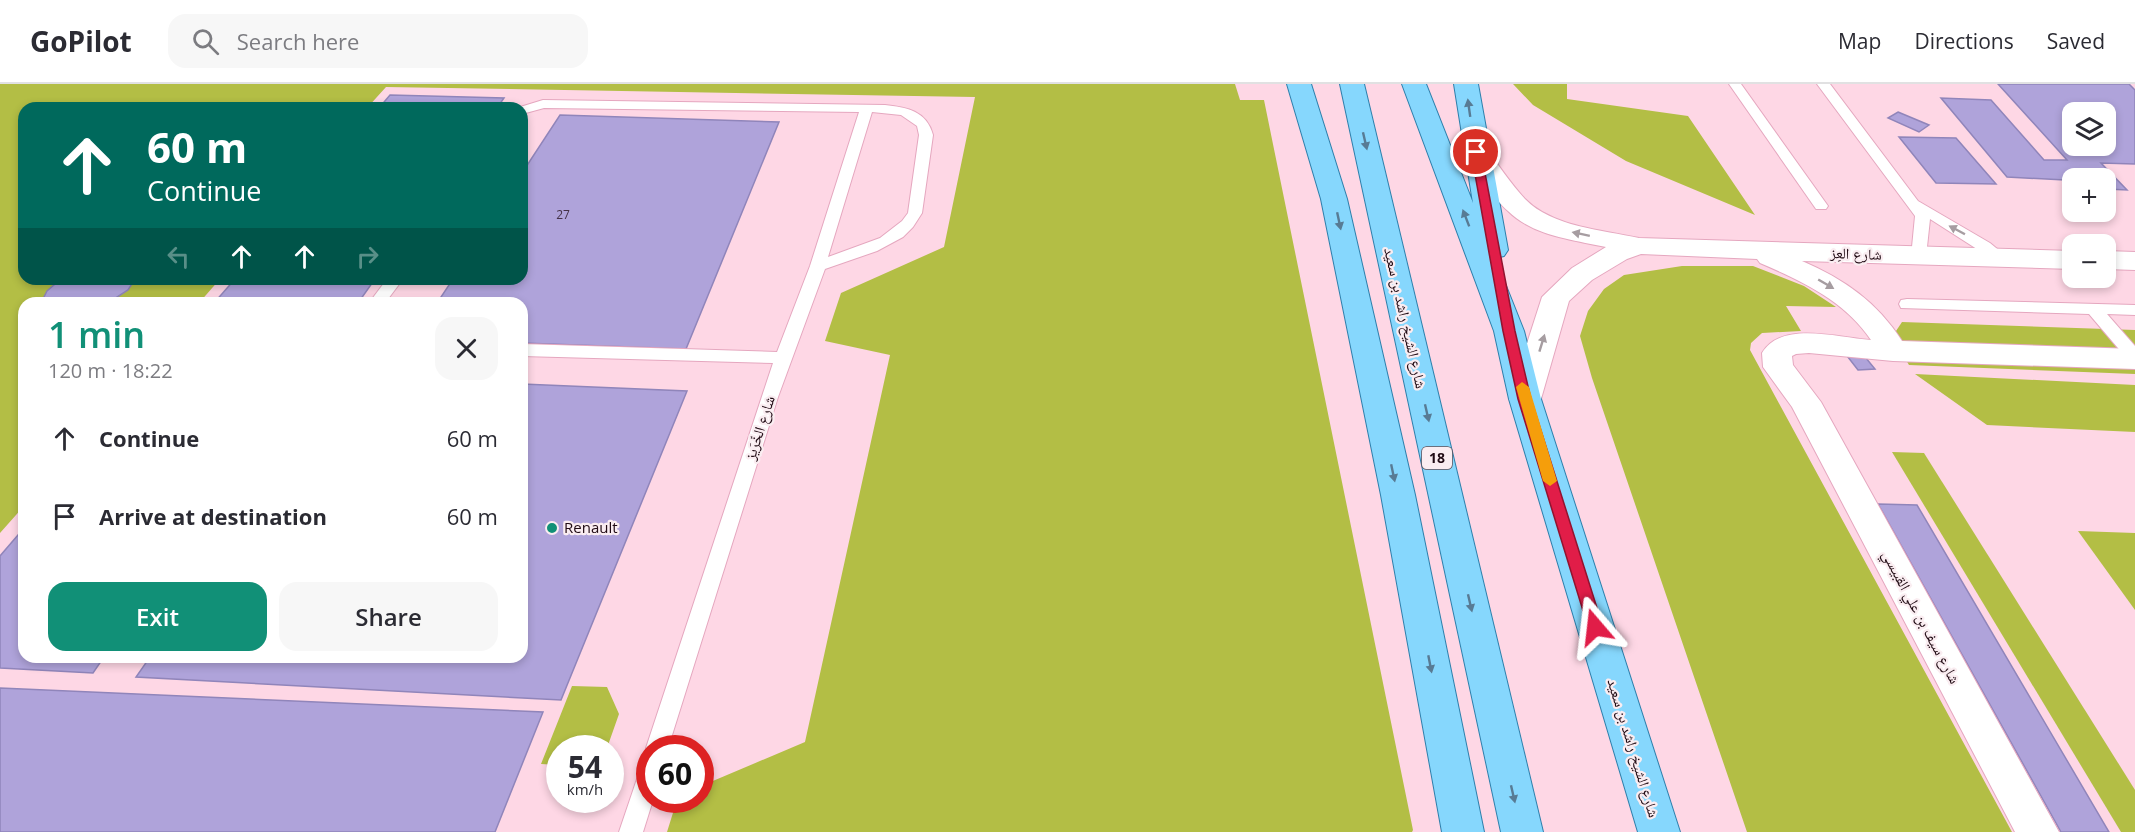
<!DOCTYPE html>
<html lang="en">
<head>
<meta charset="utf-8">
<style>
  :root { --surface:#fff; --page:#f7f7f7; --text:#2b2b33; --muted:#7c7c81; --line:#e1e1e2; --accent:#119077 }
  body { margin:0; font-family:"Open Sans","Noto Naskh Arabic",sans-serif; background:var(--page); color:var(--text); height:100vh; display:flex; flex-direction:column; font-size:22px; white-space:nowrap }
  * { box-sizing:border-box; margin:0 }
  p { font-size:20px; color:var(--muted) }
  .icon { flex:none; width:33px; height:33px; fill:none; stroke:currentColor; stroke-width:2; stroke-linecap:round; stroke-linejoin:round }
  .map { position:relative; flex:1; overflow:hidden }
  .drawer { position:absolute; left:18px; top:213px; width:510px; height:366px; display:flex; flex-direction:column; background:var(--surface); border-radius:18px; box-shadow:0 3px 9px #0003 }
  .drawer>* { flex:none }
  .guide { position:absolute; left:18px; top:18px; width:510px; height:183px; border-radius:18px; box-shadow:0 3px 9px #0003; background:#00695c; color:#fff; overflow:hidden }
  .buttons { position:absolute; left:2062px; top:18px; display:grid; gap:12px }
  .buttons a { display:grid; place-items:center; width:54px; height:54px; border-radius:12px; background:var(--surface); box-shadow:0 3px 9px #0003; font-size:30px }
  .speed { position:absolute; left:546px; top:651px; display:flex; gap:12px; font-size:30px; font-weight:700; text-align:center }
  .speed>* { display:grid; place-content:center; width:78px; height:78px; border-radius:50%; background:var(--surface); box-shadow:0 3px 9px #0003; line-height:1 }
  .speed small { font-size:15px; font-weight:400 }
  .speed .limit { border:9px solid #d22; background:#fff; color:#111 }
  .pin { position:absolute; display:grid; place-items:center; width:51px; height:51px; color:#fff; margin:-26px; border:3px solid #fff; border-radius:50%; box-shadow:0 2px 6px #0007 }
  .me { position:absolute; width:66px; margin:-33px; rotate:343deg; stroke-linejoin:round; filter:drop-shadow(0 0 4px #0008) }
  .turn { display:flex; align-items:center; gap:21px; height:126px; padding:0 30px; font-size:27px }
  .turn .icon { width:78px; height:78px; stroke-width:2.5 }
  .turn b { display:block; font-size:42px; line-height:51px }
  .lanes { display:flex; align-items:center; height:57px; padding:0 30px; background:#0003; justify-content:center; gap:30px; direction:ltr }
  .lanes .off { opacity:.35 }
  .round { display:grid; place-items:center; flex:none; width:63px; height:63px; border-radius:18px; background:var(--page) }
  .head { display:flex; align-items:center; justify-content:space-between; height:102px; padding:0 30px }
  h1 { font-size:36px; font-weight:600; line-height:45px; color:var(--accent) }
  .cta { display:flex; gap:12px; margin-top:auto; padding:12px 30px }
  .cta a { flex:1; height:69px; border-radius:18px; background:var(--accent); color:#fff; font-size:24px; font-weight:600; line-height:69px; text-align:center }
  .cta a+a { background:var(--page); color:var(--text) }
  ul { padding:0; list-style:none }
  li { display:flex; align-items:center; gap:18px; height:78px; padding:0 30px }
  li div { flex:1 }
  li b { display:block; font-size:22px }
  li em { font-style:normal }
  header { display:flex; align-items:center; gap:36px; box-sizing:border-box; height:84px; padding:0 30px; background:var(--surface); border-bottom:2px solid var(--line) }
  header strong { font-size:28px }
  nav { display:flex; gap:33px; margin-inline-start:auto; font-size:21px }
  .search { width:420px; height:54px; background:var(--page); display:flex; align-items:center; gap:15px; box-sizing:border-box; padding:0 21px; border-radius:18px; color:var(--muted); font-size:22px }
  .map>svg:first-child { display:block }
  .green { fill:#b3be45 }
  .building { fill:#afa3da; stroke:#9085ba; stroke-width:1.5; fill-rule:evenodd }
  .lines { fill:none; stroke-linecap:round; stroke-linejoin:round }
  .lane-casing { stroke:#e5a7bf; stroke-width:2 }
  .street-casing { stroke:#e5a7bf; stroke-width:2 }
  .primary-casing { stroke:#2e7fab; stroke-width:2 }
  .lane { fill:#fff; fill-rule:evenodd }
  .street { fill:#fff; fill-rule:evenodd }
  .primary { fill:#86d7fd; fill-rule:evenodd }
  .oneway { fill:#587b94 }
  .oneway2 { fill:#a69da1 }
  .route { fill:#e11d48; stroke:#92132f; stroke-width:1.5 }
  .slow { fill:#f59e0b }
  .poi-dot { fill:#119077; stroke:#faedf1; stroke-width:2 }
  .labels { text-anchor:middle; stroke-width:4.5; stroke-linejoin:round; paint-order:stroke }
  .number-label { font-size:12px; fill:#443146 }
  .shield { fill:#faedf1; stroke:#614f56; stroke-width:1.5 }
  .shield-label { font-size:14px; font-weight:bold; fill:#200b14 }
  .street-label { font-size:15px; fill:#200b14; stroke:#faedf1 }
  .poi-label { font-size:15px; fill:#200b14; stroke:#faedf1; text-anchor:start }
</style>
</head>
<body>
<header>
<strong>GoPilot</strong>
<div class="search"><svg class="icon" aria-label="search" viewBox="0 0 24 24"><circle cx="10" cy="10" r="6"/><path d="M15 15l6 6"/></svg>Search here</div>
<nav><a>Map</a><a>Directions</a><a>Saved</a></nav>
</header>
<div class="map">
<svg width="2135" height="748" viewBox="0 0 2135 748">
  <rect width="100%" height="100%" fill="#fed7e5"/>
  <g class="green">
    <path d="M0,0H1235L1240,16H1264L1413,746L1412,748H667L677,716H700L701,702L805,658L890,271L825,257L841,209L944,163L975,13L386,3L367,24H24V195H220L199,219H24V422L0,449Z"/>
    <path d="M1513,0H1567V15L1688,32L1755,131L1626,77L1533,21Z"/>
    <path d="M1682,182H1753L1804,202L1836,223L1786,222L1801,247L1762,249L1751,259L1750,266L2012,748H1747L1592,294L1580,252L1588,227L1604,205L1624,191Z"/>
    <path d="M1902,238L2135,246V290L1909,281L1892,253Z"/>
    <path d="M1915,290L2135,301V348L1987,341Z"/>
    <path d="M1892,368L1924,369L2135,706V748H2121Z"/>
    <path d="M2078,447L2135,449V526Z"/>
    <path d="M572,602L607,603L619,630L607,664H560L559,681L541,680Z"/>
  </g>
  <g class="building">
    <path d="M1998,0H2129L2135,6V80L2101,79L2127,106L2106,105V94H2073V104L2065,96L2007,93L1941,14L1991,16L2044,76H2067ZM2073,28H2106V62H2073Z"/>
    <path d="M390,11L504,14L497,24H379Z"/>
    <path d="M1898,28L1929,41L1919,48L1888,34Z"/>
    <path d="M560,31L779,38L686,265L522,259V219H437L453,195H522V89Z"/>
    <path d="M1899,53L1956,54L1996,100L1936,99Z"/>
    <path d="M61,195H135L128,206L108,219H43V215L47,207Z"/>
    <path d="M235,195H375L358,219H214Z"/>
    <path d="M1844,268H1861L1875,285L1858,286Z"/>
    <path d="M522,300L687,307L561,616L136,593L150,573H522Z"/>
    <path d="M1878,420L1917,421L2109,748H2061Z"/>
    <path d="M24,444V573H104L93,589L0,584V472Z"/>
    <path d="M0,604L543,628L495,748H0Z"/>
  </g>
  <g class="lines">
    <g class="lane-casing">
      <g id="lane">
        <path d="M1729,0H1741L1828,122L1826,125H1816Z"/>
        <path d="M1817,0H1830L1918,117L1990,159L2007,173L2004,176H1994L1930,135L1927,163L1933,173L1930,176H1920L1912,163L1915,132Z"/>
        <path d="M543,16L885,21C906,23 927,27 933,51L922,129L913,143L903,153L877,167L825,185L778,313L668,664H650V671L646,664L773,279L522,272V260L777,268L810,182L859,28L544,24L522,30V24H517ZM872,28L901,31L917,42L919,51L908,129L902,137L880,154L828,173Z"/>
        <path d="M387,195H403L385,219H369Z"/>
        <path d="M1907,215L2135,221V231L2107,230L2135,262V279L2129,277L2089,230L1901,224L1899,220L1901,216Z"/>
        <path d="M650,679V716H653L643,748H619L639,689L642,682Z"/>
      </g>
    </g>
    <g class="street-casing">
      <g id="street">
        <path d="M1476,61L1485,63C1498,80 1510,99 1525,115C1552,143 1603,146 1639,154L2073,167V185L1802,177C1844,195 1877,218 1902,257L2135,265V285L1893,277L1809,269L1796,270L1792,272L1793,281L1821,318L2059,748H2015L1792,323L1763,283L1762,269C1782,236 1838,254 1871,256C1845,217 1802,197 1760,179L1757,175L1641,170L1627,175L1592,196L1569,217L1541,315L1536,323L1525,326L1514,323L1509,315L1542,213L1572,184L1606,163C1573,156 1533,152 1508,127C1493,114 1475,85 1464,68L1467,63Z"/>
        <path d="M2106,167L2135,168V186L2106,185Z"/>
      </g>
    </g>
    <g class="primary-casing">
      <g id="primary">
        <path d="M1287,0H1311L1347,115L1415,411L1484,748H1442L1381,411L1321,115Z"/>
        <path d="M1340,0H1364L1543,748H1501Z"/>
        <path d="M1402,0H1426L1473,119L1454,0H1478L1508,166L1504,172L1495,174L1524,247L1541,315L1680,748H1638L1509,315L1494,247Z"/>
      </g>
    </g>
    <use href="#lane" class="lane"/>
    <use href="#street" class="street"/>
    <use href="#primary" class="primary"/>
  </g>
  <defs><path id="oneway-solid" d="M-6-.8H1V-3.2L6.5 0L1 3.2V.8H-6Z" transform="scale(1.5)"/></defs>
  <g class="oneway">
    <use href="#oneway-solid" transform="translate(1469 24) rotate(-98)"/>
    <use href="#oneway-solid" transform="translate(1365 57) rotate(77)"/>
    <use href="#oneway-solid" transform="translate(1466 134) rotate(-111)"/>
    <use href="#oneway-solid" transform="translate(1339 137) rotate(78)"/>
    <use href="#oneway-solid" transform="translate(1427 329) rotate(77)"/>
    <use href="#oneway-solid" transform="translate(1393 389) rotate(78)"/>
    <use href="#oneway-solid" transform="translate(1470 519) rotate(77)"/>
    <use href="#oneway-solid" transform="translate(1430 580) rotate(79)"/>
    <use href="#oneway-solid" transform="translate(1513 710) rotate(77)"/>
  </g>
  <g class="oneway2">
    <use href="#oneway-solid" transform="translate(1957 146) rotate(-152)"/>
    <use href="#oneway-solid" transform="translate(1581 150) rotate(-168)"/>
    <use href="#oneway-solid" transform="translate(1826 200) rotate(30)"/>
    <use href="#oneway-solid" transform="translate(1542 259) rotate(-73)"/>
  </g>
  <path class="route" d="M1476,65L1481,68L1515,247L1531,315L1603,543L1601,547L1595,549L1590,547L1588,543L1518,315L1503,247L1471,68Z"/>
  <path class="slow" d="M1522,298L1529,303L1557,397L1550,402L1543,397L1516,303Z"/>
  <circle class="poi-dot" cx="552" cy="444" r="6"/>
  <g class="labels">
    <g class="number-label">
      <text x="563" y="135">27</text>
    </g>
    <rect class="shield" x="1422" y="363" width="30" height="22" rx="4.5"/>
    <g class="shield-label">
      <text x="1437" y="379">18</text>
    </g>
    <g class="street-label">
      <text transform="translate(1856 170) rotate(2)" y="5">شارع العِز</text>
      <text transform="translate(1405 234) rotate(77)" y="5">شارع الشيخ راشد بن سعيد</text>
      <text transform="translate(760 344) rotate(-72)" y="5">شارع الخّرَيز</text>
      <text transform="translate(1921 533) rotate(62)" y="5">شارع سيف بن علي القبيسي</text>
      <text transform="translate(1633 664) rotate(73)" y="5">شارع الشيخ راشد بن سعيد</text>
    </g>
    <g class="poi-label">
      <text x="564" y="449">Renault</text>
    </g>
  </g>
</svg>
<div class="buttons">
<a><svg class="icon" aria-label="layers" viewBox="0 0 24 24"><path d="M12 4l9 5-9 5-9-5zM3 14l9 5 9-5"/></svg></a>
<a>+</a>
<a>−</a>
</div>
<div class="speed"><div>54<small>km/h</small></div><div class="limit">60</div></div>
<div class="pin" style="left:1476px;top:68px;background:#d93025"><svg class="icon" aria-label="arrive" viewBox="0 0 24 24"><path d="M6 21V4h12l-3 4 3 4H6"/></svg></div>
<svg class="me" style="left:1595px;top:543px" viewBox="-20 -20 40 40"><path d="M0-17L14 15 0 8-14 15z" fill="#e11d48" stroke="#fff" stroke-width="4"/></svg>
<div class="guide">
<div class="turn"><svg class="icon" aria-label="ahead" viewBox="0 0 24 24"><path d="M12 20V5M6 11l6-6 6 6"/></svg><div><b>60 m</b>Continue</div></div>
<div class="lanes"><svg class="icon off" aria-label="left" viewBox="0 0 24 24"><path d="M17 20v-9H6M10 6l-5 5 5 5"/></svg><svg class="icon" aria-label="ahead" viewBox="0 0 24 24"><path d="M12 20V5M6 11l6-6 6 6"/></svg><svg class="icon" aria-label="ahead" viewBox="0 0 24 24"><path d="M12 20V5M6 11l6-6 6 6"/></svg><svg class="icon off" aria-label="right" viewBox="0 0 24 24"><path d="M7 20v-9h11M14 6l5 5-5 5"/></svg></div>
</div>
<section class="drawer">
<div class="head"><div><h1>1 min</h1><p>120 m · 18:22</p></div><a class="round"><svg class="icon" aria-label="close" viewBox="0 0 24 24"><path d="M6 6l12 12M18 6L6 18"/></svg></a></div>
<ul>
<li><svg class="icon" aria-label="ahead" viewBox="0 0 24 24"><path d="M12 20V5M6 11l6-6 6 6"/></svg><div><b>Continue</b></div><em>60 m</em></li>
<li><svg class="icon" aria-label="arrive" viewBox="0 0 24 24"><path d="M6 21V4h12l-3 4 3 4H6"/></svg><div><b>Arrive at destination</b></div><em>60 m</em></li>
</ul>
<div class="cta"><a>Exit</a><a>Share</a></div>
</section>
</div>
</body>
</html>
